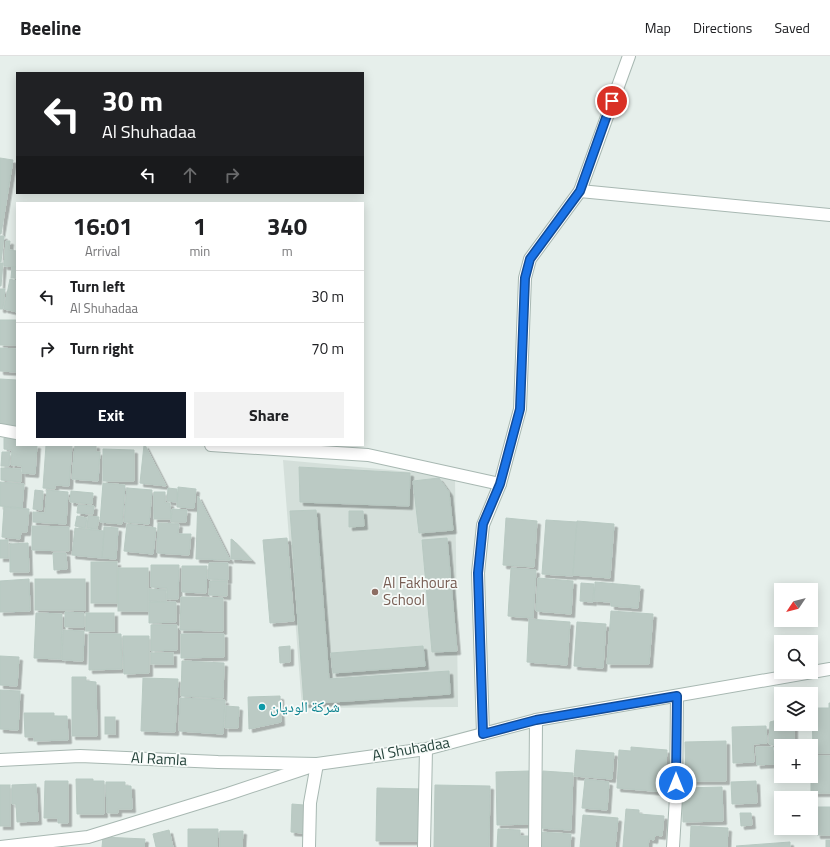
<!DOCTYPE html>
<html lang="en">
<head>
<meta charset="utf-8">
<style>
  :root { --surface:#fff; --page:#f2f2f2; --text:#202124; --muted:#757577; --line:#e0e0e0; --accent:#111827 }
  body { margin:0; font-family:"Titillium Web","Noto Naskh Arabic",sans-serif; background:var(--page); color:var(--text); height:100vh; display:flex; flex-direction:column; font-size:15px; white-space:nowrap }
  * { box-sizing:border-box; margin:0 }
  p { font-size:13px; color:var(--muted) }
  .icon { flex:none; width:22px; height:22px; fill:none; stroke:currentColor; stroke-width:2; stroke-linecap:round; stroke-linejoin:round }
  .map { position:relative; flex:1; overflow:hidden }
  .sheet { position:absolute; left:16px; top:146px; width:348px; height:244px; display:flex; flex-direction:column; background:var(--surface); border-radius:0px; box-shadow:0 2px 10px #0003 }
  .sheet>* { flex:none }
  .guide { position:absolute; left:16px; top:16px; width:348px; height:122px; border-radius:0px; box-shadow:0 2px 10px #0003; background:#202124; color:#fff; overflow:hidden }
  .needle { width:26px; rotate:235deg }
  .tools { position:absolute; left:774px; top:527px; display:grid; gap:8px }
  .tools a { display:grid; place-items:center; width:44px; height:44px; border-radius:0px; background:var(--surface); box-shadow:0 2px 10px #0003; font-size:20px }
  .pin { position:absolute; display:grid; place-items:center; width:34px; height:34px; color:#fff; margin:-17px; border:2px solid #fff; border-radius:50%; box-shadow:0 1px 4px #0007 }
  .me { position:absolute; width:44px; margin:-22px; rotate:0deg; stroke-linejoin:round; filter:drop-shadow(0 0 3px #0008) }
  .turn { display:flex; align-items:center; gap:14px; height:84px; padding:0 20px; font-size:18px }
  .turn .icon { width:52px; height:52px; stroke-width:2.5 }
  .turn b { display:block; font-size:28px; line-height:34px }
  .lanes { display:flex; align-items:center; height:38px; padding:0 20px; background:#0003; justify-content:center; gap:20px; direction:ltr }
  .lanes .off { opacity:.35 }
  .eta { display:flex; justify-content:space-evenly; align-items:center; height:68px; text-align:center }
  .eta b { font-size:24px; font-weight:700; line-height:28px }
  .cta { display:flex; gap:8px; margin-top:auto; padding:8px 20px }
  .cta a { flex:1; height:46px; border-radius:0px; background:var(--accent); color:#fff; font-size:16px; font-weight:700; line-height:46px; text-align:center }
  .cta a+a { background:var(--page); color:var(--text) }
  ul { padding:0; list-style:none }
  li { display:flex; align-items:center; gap:12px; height:52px; padding:0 20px; border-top:1px solid var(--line) }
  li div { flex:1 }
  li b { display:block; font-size:15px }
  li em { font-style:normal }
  header { display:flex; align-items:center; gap:24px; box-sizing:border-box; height:56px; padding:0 20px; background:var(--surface); border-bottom:1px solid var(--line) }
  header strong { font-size:19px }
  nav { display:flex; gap:22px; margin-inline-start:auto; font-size:14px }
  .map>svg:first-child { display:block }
  .built { fill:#d4dfda }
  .building { fill:#bbcac4; stroke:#b8c9c2; filter:url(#shadow) }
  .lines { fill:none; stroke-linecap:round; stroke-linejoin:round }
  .street-casing { stroke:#a8b8b2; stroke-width:14 }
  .street { stroke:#fff; stroke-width:12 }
  .route-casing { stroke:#114b97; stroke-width:10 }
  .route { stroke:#1a73e8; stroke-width:7 }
  .education-dot { fill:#8d6e63; stroke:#f7fbf9; stroke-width:1.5 }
  .culture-dot { fill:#0f9aa8; stroke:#f7fbf9; stroke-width:1.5 }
  .labels { text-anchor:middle; stroke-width:3.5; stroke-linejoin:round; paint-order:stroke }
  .education-label { font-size:15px; fill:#785e54; stroke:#f7fbf9; text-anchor:start }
  .culture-label { font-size:15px; fill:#0d838f; stroke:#f7fbf9; text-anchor:start }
  .street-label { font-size:15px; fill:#24423a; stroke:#f7fbf9 }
</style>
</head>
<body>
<header>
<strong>Beeline</strong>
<nav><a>Map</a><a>Directions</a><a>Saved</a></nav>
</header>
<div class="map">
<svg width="830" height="791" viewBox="0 0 830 791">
  <defs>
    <filter id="shadow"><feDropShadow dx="3.5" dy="3.5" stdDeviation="0" flood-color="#0004"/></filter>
  </defs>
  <rect width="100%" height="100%" fill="#e6efeb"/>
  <path class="built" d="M283,404L455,420L458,651L302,652Z"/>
  <g class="building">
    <path d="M0,102L13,104L1,178H0Z"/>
    <path d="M0,180H4L1,206H0Z"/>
    <path d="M6,185H10L9,194L17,195V211L4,210Z"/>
    <path d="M0,207H3L1,230H0Z"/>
    <path d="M12,211H17V222H11Z"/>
    <path d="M10,223L17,225V256L4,253Z"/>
    <path d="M0,233H5L3,253H0Z"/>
    <rect x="0" y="264" width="17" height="25"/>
    <path d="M0,292L17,293V316L0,315Z"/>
    <path d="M0,323L17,324V371L0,369Z"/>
    <path d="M4,382L17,383V389H37L35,418L22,417V410L11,409L12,394L4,393Z"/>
    <path d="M46,389H72L69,430L55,429V433L43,432Z"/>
    <path d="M75,389H96V396H100L98,425L72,423Z"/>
    <path d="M144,389H145L166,430L140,427Z"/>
    <path d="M103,393L134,394V425H103Z"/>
    <path d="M2,396H10L9,410H1Z"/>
    <path d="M299,411L410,417L409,450L300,446Z"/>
    <path d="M1,412L21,413V426L1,424Z"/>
    <path d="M439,422L449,436L453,474L419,477L413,425Z"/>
    <path d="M0,426L24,428L22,452L0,450Z"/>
    <path d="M103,427L125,429L122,468L100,466Z"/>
    <path d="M178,431L196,433L194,452L177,451Z"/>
    <path d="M127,432L152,434L149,468L124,466Z"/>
    <path d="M168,432L177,433V446L167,445Z"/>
    <path d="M35,434L43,435L42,454L33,453Z"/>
    <path d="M47,434L68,436L66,468L33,466V456L45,457Z"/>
    <path d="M71,435L93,437L92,448L70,446Z"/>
    <path d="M154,436H165V447H170L171,463H154Z"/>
    <path d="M198,440L230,504L196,503Z"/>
    <path d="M78,449L94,450L93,458L77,457Z"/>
    <path d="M4,451L29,453L27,476H21L20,483L2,481Z"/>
    <path d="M172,453L187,454L186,466H171Z"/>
    <path d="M316,454L329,623L449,615L450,638L304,648L290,455Z"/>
    <path d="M349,455H363L364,470L349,471Z"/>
    <path d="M77,460L87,462L85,472L75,470Z"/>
    <path d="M88,460L99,461L97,473L87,472Z"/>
    <path d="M506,462L537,465L534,511L503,509Z"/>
    <path d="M546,464L577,466L573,520L542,518Z"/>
    <path d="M577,465L614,468L610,522L573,519Z"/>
    <path d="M158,467L179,468L178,478H191L189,499L157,497Z"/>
    <path d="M127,468L156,472L153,498L124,495Z"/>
    <path d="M32,470L69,471V495L32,494Z"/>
    <path d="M104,471L118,472L116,503L102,502Z"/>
    <path d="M75,472L104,475L102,502L72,499Z"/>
    <path d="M287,482L294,565L270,567L263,484Z"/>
    <path d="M447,482L457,595L432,596L422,484Z"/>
    <path d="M231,483L233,484L252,504L231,503Z"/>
    <rect x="0" y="484" width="8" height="18"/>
    <path d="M28,487L29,516H10V488Z"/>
    <path d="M53,497H66L67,513L54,514Z"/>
    <rect x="91" y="506" width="26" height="41"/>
    <path d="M209,507H228V524L208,523Z"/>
    <path d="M151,509H179L178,543H167V532L151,531Z"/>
    <path d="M182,510H207L206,537L182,536Z"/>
    <rect x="118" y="512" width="30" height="43"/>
    <path d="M511,512L536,514L533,562L508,560Z"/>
    <path d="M538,522L573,525L571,558L536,555Z"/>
    <path d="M29,523L30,555L0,556V525Z"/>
    <rect x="35" y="523" width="50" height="31"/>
    <path d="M210,525H227V540L209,539Z"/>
    <path d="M595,526L640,530L638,552L611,550V546L594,545Z"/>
    <path d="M581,527L594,528L593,546L580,545Z"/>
    <path d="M149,533L166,534V546L149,545Z"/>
    <path d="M181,541L223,542V575L180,574Z"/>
    <path d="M149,546H176V566L149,567Z"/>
    <path d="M611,555L653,558L649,608H607Z"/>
    <path d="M65,556L84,557V571H65Z"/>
    <path d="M36,557L62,558L61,603L34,602Z"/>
    <rect x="86" y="557" width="28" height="18"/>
    <path d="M529,563L570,566L567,609L527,606Z"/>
    <path d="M577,566L606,568L603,612L574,610Z"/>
    <path d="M151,569H177V594L151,595Z"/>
    <path d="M63,574L84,575L83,605L62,604Z"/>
    <path d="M89,578H121L122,613L89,614Z"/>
    <path d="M181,578H224V601L181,602Z"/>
    <path d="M123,580H149V617L124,618Z"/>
    <path d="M290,590V606L280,607L279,591Z"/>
    <path d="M423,590L425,610L333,617L331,597Z"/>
    <rect x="151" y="597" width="22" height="11"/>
    <path d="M0,600L19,601L17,630L0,629Z"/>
    <path d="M182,605L224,607L223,642L181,640Z"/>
    <path d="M72,621H86V625L96,626L97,680H72Z"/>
    <path d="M143,622L178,623L175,676L141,675Z"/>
    <path d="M0,634L20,635L18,674L0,673Z"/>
    <path d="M280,640L281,666L249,673L248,641Z"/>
    <path d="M180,642L225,644L223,678L179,675Z"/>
    <path d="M829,647H830V697H813L812,652H829Z"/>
    <path d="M226,650L239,651L238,672H225Z"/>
    <path d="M24,657H54V660H67L68,684L34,685V681H25Z"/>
    <rect x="105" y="661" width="10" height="17"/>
    <path d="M781,663V668H794V690H781V699H775V689L769,688L770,666Z"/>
    <path d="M766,670L767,687L753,688L754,706L733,707L732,671Z"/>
    <path d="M726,685V725H686L685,686Z"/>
    <path d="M631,691L667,694L664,736L617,732L619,694L631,695Z"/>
    <path d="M756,691H773L774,708L757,709Z"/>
    <path d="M576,694L614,697L612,723L574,720Z"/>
    <rect x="811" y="700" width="19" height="37"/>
    <path d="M529,715L531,768L497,769L496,716Z"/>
    <path d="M543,715L573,717L571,774L540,772Z"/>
    <path d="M76,723H93V725H104V758H77Z"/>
    <path d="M585,723L609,726L607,754L582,752Z"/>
    <path d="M45,725H68V767H58V762H44Z"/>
    <path d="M756,725L757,747L732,748L731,726Z"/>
    <path d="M106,726H125V730H131L132,753H118V757H107Z"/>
    <path d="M36,728L38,765L17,766L16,748H12V729Z"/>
    <rect x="0" y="729" width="10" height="41"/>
    <path d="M435,729L490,730L489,791H434Z"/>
    <path d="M722,731L723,765L683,766L682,732Z"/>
    <path d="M377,732L423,733L422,785H376Z"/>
    <path d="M292,748L304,749L303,777L291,776Z"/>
    <path d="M816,751H830V779H817Z"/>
    <path d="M626,753L639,754V758L664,760L662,780L655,779L654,784L649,783L648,791H623Z"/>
    <path d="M740,757H751L752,769L741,770Z"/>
    <path d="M583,759L618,762L615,791H580Z"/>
    <path d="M691,770L728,772L727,791H690Z"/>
    <path d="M188,773H218L217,791H188Z"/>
    <path d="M498,773L520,774V780H530V791H497Z"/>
    <path d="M169,774L173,791H156L153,778Z"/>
    <path d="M220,775H243L242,791H220Z"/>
    <path d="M539,776L571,778L570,791H538Z"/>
    <path d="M103,781L145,783L144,791H102Z"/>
    <rect x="826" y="784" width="4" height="7"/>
    <path d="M790,786V791H737L736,790Z"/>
  </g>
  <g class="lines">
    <g class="street-casing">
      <g id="street">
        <path d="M580,135L830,159"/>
        <path d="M0,374L17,377"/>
        <path d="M211,389L368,399L500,428"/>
        <path d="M483,678L478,517L483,469L500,428L520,353L525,222L530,203L580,135L629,0"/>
        <path d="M0,704L80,700L218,706L317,708L426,693L536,664L830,613"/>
        <path d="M0,791L88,781L228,738L309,711"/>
        <path d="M309,791L310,747L317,708"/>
        <path d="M424,791L426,693"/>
        <path d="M535,791L536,664"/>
        <path d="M673,791L676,741L677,640"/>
      </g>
    </g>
    <use href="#street" class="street"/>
  </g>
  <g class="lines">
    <g class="route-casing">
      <path id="route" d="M612,45L580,135L530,203L525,222L520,353L500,428L483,468L478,517L483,678L536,664L677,640L676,727"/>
    </g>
    <use href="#route" class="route"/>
  </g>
  <circle class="education-dot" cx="375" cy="536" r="4"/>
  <circle class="culture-dot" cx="262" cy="651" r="4"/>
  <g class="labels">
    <g class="education-label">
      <text x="383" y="532">Al Fakhoura<tspan x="383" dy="17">School</tspan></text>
    </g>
    <g class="culture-label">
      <text x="270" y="656">شركة الوديان</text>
    </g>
    <g class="street-label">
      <text transform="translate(411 693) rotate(-10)" y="5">Al Shuhadaa</text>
      <text transform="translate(159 703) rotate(3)" y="5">Al Ramla</text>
    </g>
  </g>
</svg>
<div class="tools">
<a><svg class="needle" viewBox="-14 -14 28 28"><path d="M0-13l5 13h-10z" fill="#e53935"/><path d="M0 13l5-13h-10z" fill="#757577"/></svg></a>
<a><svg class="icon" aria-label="search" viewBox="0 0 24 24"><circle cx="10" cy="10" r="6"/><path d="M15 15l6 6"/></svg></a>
<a><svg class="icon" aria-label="layers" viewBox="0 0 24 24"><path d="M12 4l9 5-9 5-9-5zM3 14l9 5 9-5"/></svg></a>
<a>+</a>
<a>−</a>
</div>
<div class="pin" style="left:612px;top:45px;background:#d93025"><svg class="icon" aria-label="arrive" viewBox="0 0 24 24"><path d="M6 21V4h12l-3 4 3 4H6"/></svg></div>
<svg class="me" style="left:676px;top:727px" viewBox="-20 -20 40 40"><circle r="17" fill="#1a73e8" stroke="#fff" stroke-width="3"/><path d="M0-11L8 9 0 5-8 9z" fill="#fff"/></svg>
<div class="guide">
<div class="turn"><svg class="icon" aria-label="left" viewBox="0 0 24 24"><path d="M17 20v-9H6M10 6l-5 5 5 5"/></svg><div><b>30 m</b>Al Shuhadaa</div></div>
<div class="lanes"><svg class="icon" aria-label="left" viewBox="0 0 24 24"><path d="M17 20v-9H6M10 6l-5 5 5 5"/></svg><svg class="icon off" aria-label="ahead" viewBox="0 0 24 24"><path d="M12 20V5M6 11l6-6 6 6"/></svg><svg class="icon off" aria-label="right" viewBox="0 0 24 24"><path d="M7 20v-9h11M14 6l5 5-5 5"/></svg></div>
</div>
<section class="sheet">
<div class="eta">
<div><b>16:01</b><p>Arrival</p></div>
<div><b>1</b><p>min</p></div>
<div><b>340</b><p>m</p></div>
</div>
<ul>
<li><svg class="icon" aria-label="left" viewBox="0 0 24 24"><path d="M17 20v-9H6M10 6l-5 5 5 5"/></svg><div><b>Turn left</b><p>Al Shuhadaa</p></div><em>30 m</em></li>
<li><svg class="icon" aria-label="right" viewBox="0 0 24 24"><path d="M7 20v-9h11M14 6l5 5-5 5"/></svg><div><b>Turn right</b></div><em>70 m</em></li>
</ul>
<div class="cta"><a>Exit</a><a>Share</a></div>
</section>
</div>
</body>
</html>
